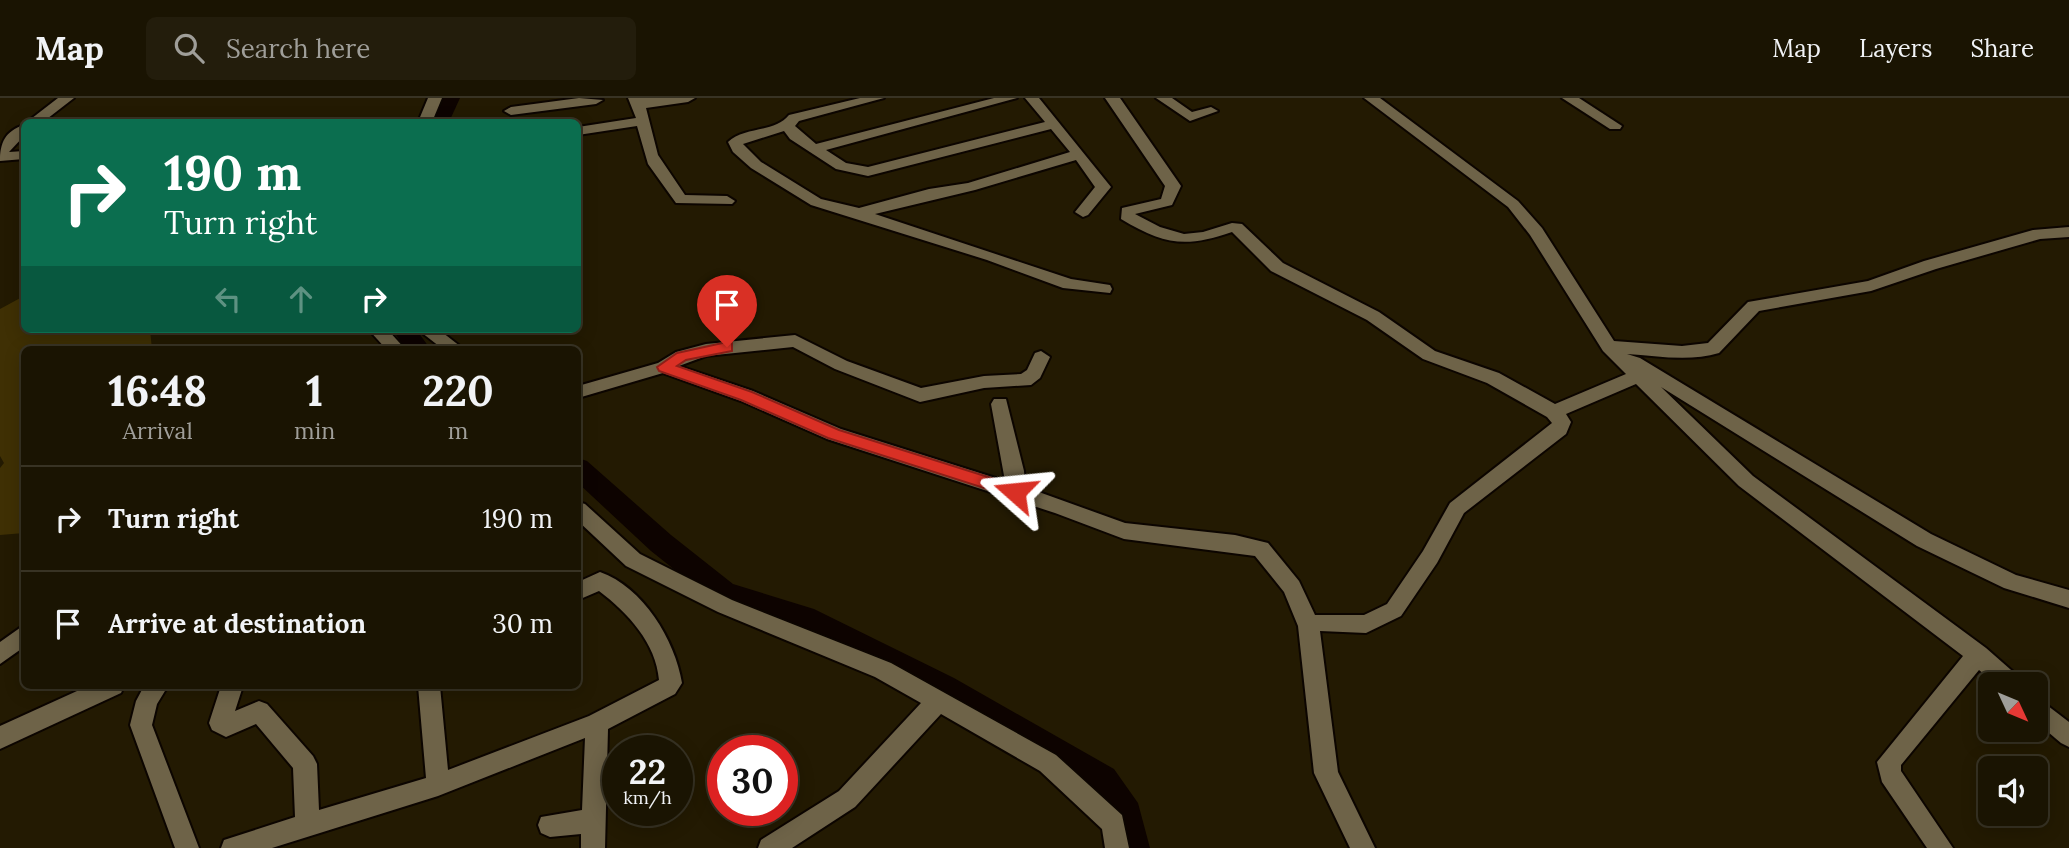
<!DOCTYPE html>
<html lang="en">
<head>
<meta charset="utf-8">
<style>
  :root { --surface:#1a1402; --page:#231d0c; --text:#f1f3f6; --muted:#9f9e99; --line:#383324 }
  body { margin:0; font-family:Lora,serif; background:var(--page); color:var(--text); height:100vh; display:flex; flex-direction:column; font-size:26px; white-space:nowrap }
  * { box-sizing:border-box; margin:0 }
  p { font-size:23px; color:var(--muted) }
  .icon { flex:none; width:38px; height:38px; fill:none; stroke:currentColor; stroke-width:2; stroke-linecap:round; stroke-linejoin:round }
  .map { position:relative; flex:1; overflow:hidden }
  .details { position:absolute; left:21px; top:248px; width:560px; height:343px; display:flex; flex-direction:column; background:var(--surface); border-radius:10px; box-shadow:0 4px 18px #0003,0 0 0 2px var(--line) }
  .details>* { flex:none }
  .guide { position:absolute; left:21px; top:21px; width:560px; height:214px; border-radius:10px; box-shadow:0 4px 18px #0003,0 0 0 2px var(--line); background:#0b6e4f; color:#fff; overflow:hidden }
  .needle { width:46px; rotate:134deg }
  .buttons { position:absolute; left:1978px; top:574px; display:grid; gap:14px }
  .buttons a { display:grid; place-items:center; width:70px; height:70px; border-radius:10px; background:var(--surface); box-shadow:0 4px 18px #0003,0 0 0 2px var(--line); font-size:35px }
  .speed { position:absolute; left:602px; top:637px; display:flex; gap:14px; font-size:35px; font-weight:700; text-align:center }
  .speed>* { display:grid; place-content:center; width:91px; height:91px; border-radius:50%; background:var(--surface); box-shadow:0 4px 18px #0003,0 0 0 2px var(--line); line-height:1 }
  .speed small { font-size:18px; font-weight:400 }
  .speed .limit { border:10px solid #d22; background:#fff; color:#111 }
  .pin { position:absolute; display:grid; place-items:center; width:60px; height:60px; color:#fff; margin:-72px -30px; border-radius:50% 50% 50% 0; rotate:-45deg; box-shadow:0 0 7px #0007 }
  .pin .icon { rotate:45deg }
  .me { position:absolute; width:77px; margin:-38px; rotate:288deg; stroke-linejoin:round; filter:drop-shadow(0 0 5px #0008) }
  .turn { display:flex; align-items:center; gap:24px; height:147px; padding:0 28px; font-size:32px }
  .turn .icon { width:91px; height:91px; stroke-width:2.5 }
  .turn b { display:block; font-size:49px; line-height:60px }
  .lanes { display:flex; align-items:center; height:66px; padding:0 28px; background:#0003; justify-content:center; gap:35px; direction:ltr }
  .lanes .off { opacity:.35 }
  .eta { display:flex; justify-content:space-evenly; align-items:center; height:119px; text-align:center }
  .eta b { font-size:42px; font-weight:700; line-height:49px }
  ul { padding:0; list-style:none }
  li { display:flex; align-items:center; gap:21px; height:105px; padding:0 28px; border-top:2px solid var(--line) }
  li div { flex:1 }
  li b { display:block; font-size:26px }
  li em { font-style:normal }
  header { display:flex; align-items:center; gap:42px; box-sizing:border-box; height:98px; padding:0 35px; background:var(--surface); border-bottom:2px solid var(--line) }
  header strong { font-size:33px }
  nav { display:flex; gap:38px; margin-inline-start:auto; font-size:24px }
  .search { width:490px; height:63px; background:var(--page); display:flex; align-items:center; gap:18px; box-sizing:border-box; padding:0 24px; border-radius:10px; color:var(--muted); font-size:26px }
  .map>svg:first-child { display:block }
  .green { fill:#3f3004 }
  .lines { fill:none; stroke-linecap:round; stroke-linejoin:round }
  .river { fill:#0d0300; fill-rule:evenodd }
  .minor-casing { stroke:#0c0500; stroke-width:4 }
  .minor { fill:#6e6348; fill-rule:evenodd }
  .route { fill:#d93025; stroke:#8d1f18; stroke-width:2 }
</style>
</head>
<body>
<header>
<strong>Map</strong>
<div class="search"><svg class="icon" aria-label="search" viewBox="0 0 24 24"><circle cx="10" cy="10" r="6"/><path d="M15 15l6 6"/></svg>Search here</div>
<nav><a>Map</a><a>Layers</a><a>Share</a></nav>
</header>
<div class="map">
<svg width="2069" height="750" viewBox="0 0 2069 750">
  <rect width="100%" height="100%" fill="#231a02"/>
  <path class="green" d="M24,198V231H150L152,252H24V435L0,437V370L4,365L0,358V211Z"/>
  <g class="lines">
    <g class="river">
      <path d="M440,0H460L449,24H431Z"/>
      <path d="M392,231H416L431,252H406Z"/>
      <path d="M578,360L587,363L671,437L733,486L814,511L954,580L1114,671L1138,705L1150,750H1116L1111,721L1092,693L932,600L796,530L714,503L651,453L578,385Z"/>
    </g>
    <g class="minor-casing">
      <g id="minor">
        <path d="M58,0H74L43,24H27Z"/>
        <path d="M428,0H442L432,24H418Z"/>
        <path d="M579,0L603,2L596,6L511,17L504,13L511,9Z"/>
        <path d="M628,0H695L688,4L646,10L658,57L685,97L727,98L735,103L732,106L676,105L648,66L637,28L578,37V29L636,20Z"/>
        <path d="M860,0H884L799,23L795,28L816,46L994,0H1017L826,52L846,65L868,69L1045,24L1025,0H1039L1111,89L1088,117L1083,119L1075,114L1095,89L1076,62L975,92L875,116L1071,181L1110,187L1112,191L1110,195L1063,190L987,162L811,107L751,70L733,54L728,44C744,28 775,35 789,17ZM1051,31L1070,54L968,85L929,91L859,110L821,101L761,64L743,46L784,33L790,41L836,71L868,78Z"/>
        <path d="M1105,0H1120L1181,88L1172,107L1135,116L1160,129L1184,136L1203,134L1232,125L1242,126L1283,165L1379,214L1435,253L1499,275L1555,306L1626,276L1603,253L1530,137L1508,109L1364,0H1380L1518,103L1542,130L1614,243L1682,248L1708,245L1748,204L1868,183L1924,163L2033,132L2069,129V139L2040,141L1936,171L1871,193L1759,213L1719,255C1690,264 1657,258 1627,256L1640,260L1931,436L2016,477L2069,492V510L2004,490L1917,448L1661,289L1753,378L1986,550L2019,579L2022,586H1996L1979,572L1901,667V673L1953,750H1927L1882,684L1877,664L1963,558L1739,388L1636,286L1566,316L1571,324L1566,336L1464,415L1437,465L1401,518L1366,535L1320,533L1338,674L1375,750H1350L1314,675L1298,528L1284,494L1255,458L1124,441L1055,415L827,341L741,303L663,275L578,300V288L658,265L676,254L706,246L795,237L847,263L921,290L984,278L1021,276L1027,272L1035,255L1041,253L1050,259L1040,280L1031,287L984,290L920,304L835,271L793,249L706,258L679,268L753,293L841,331L1005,383L991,306L994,301H1006L1024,373L1025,389L1125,425L1235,437L1268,445L1299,483L1315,517H1364L1387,506L1423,453L1450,405L1552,325L1547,319L1487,285L1423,261L1367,222L1271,173L1232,134C1186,150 1164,147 1121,121L1122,110L1161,101L1165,88Z"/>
        <path d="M1156,0H1172L1192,14L1211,9L1218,13L1190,23Z"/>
        <path d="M1562,0H1579L1622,28L1620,31H1610Z"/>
        <path d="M24,27V38L9,54L24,53V61L0,63C0,45 5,33 24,27Z"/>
        <path d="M368,231H387L406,252H387Z"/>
        <path d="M417,231H438L465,252H444Z"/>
        <path d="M578,404L585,406L640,456L732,502L891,565L1056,657L1122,717L1129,750H1105L1102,731L1040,673L941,616L855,709L792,750H758L761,742L839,693L921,605L875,579L718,514L626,468L578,423Z"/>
        <path d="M600,474C643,489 675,542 682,585L675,596L608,631L605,750H581V736L550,739L541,735L538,727L541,719L582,712L585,640L438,698L272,750H221L224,742L295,719L293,670L256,626L226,639L212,632L209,625L221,588H243L235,613L259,603L267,606L313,658L317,666L319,712L426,680L418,588H440L448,672L589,618L659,582C656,545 628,515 599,493L578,502V484Z"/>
        <path d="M24,527V549L0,566V544Z"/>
        <path d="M88,588H124L121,595L0,651V628Z"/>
        <path d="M144,588H168L157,606L152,627L199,750H175L130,627L136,603Z"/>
        <path d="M2035,598L2069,624V649L2061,645L2035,623Z"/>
      </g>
    </g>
    <use href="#minor" class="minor"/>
  </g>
  <path class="route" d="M727,244L732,245V253L686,262L677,268L752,294L839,332L1020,389L1023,394L1015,400L828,340L741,302L659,273L657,269L677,255Z"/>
</svg>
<div class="buttons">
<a><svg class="needle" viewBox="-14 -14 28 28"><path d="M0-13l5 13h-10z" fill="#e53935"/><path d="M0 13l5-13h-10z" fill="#9f9e99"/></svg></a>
<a><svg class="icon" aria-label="sound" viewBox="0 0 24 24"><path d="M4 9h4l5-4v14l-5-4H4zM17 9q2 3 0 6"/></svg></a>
</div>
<div class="speed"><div>22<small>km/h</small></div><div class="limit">30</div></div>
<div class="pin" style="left:727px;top:249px;background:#d93025"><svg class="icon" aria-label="arrive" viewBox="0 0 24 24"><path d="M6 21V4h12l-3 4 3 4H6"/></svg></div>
<svg class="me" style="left:1015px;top:394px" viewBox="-20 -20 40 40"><path d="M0-17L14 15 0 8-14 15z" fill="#d93025" stroke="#fff" stroke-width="4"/></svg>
<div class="guide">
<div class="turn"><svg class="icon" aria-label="right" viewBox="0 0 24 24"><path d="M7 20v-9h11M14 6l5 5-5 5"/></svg><div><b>190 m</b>Turn right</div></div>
<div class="lanes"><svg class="icon off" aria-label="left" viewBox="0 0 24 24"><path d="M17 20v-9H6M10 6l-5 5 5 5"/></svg><svg class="icon off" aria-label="ahead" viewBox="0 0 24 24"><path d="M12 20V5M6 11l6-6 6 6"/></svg><svg class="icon" aria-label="right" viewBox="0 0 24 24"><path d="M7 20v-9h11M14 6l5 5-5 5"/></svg></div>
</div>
<section class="details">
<div class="eta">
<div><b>16:48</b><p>Arrival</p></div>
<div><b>1</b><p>min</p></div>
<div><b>220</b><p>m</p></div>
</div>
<ul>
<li><svg class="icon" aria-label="right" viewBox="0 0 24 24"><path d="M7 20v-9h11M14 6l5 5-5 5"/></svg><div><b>Turn right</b></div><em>190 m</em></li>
<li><svg class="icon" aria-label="arrive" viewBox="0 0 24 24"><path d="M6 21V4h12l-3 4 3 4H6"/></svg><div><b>Arrive at destination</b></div><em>30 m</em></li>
</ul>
</section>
</div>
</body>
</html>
